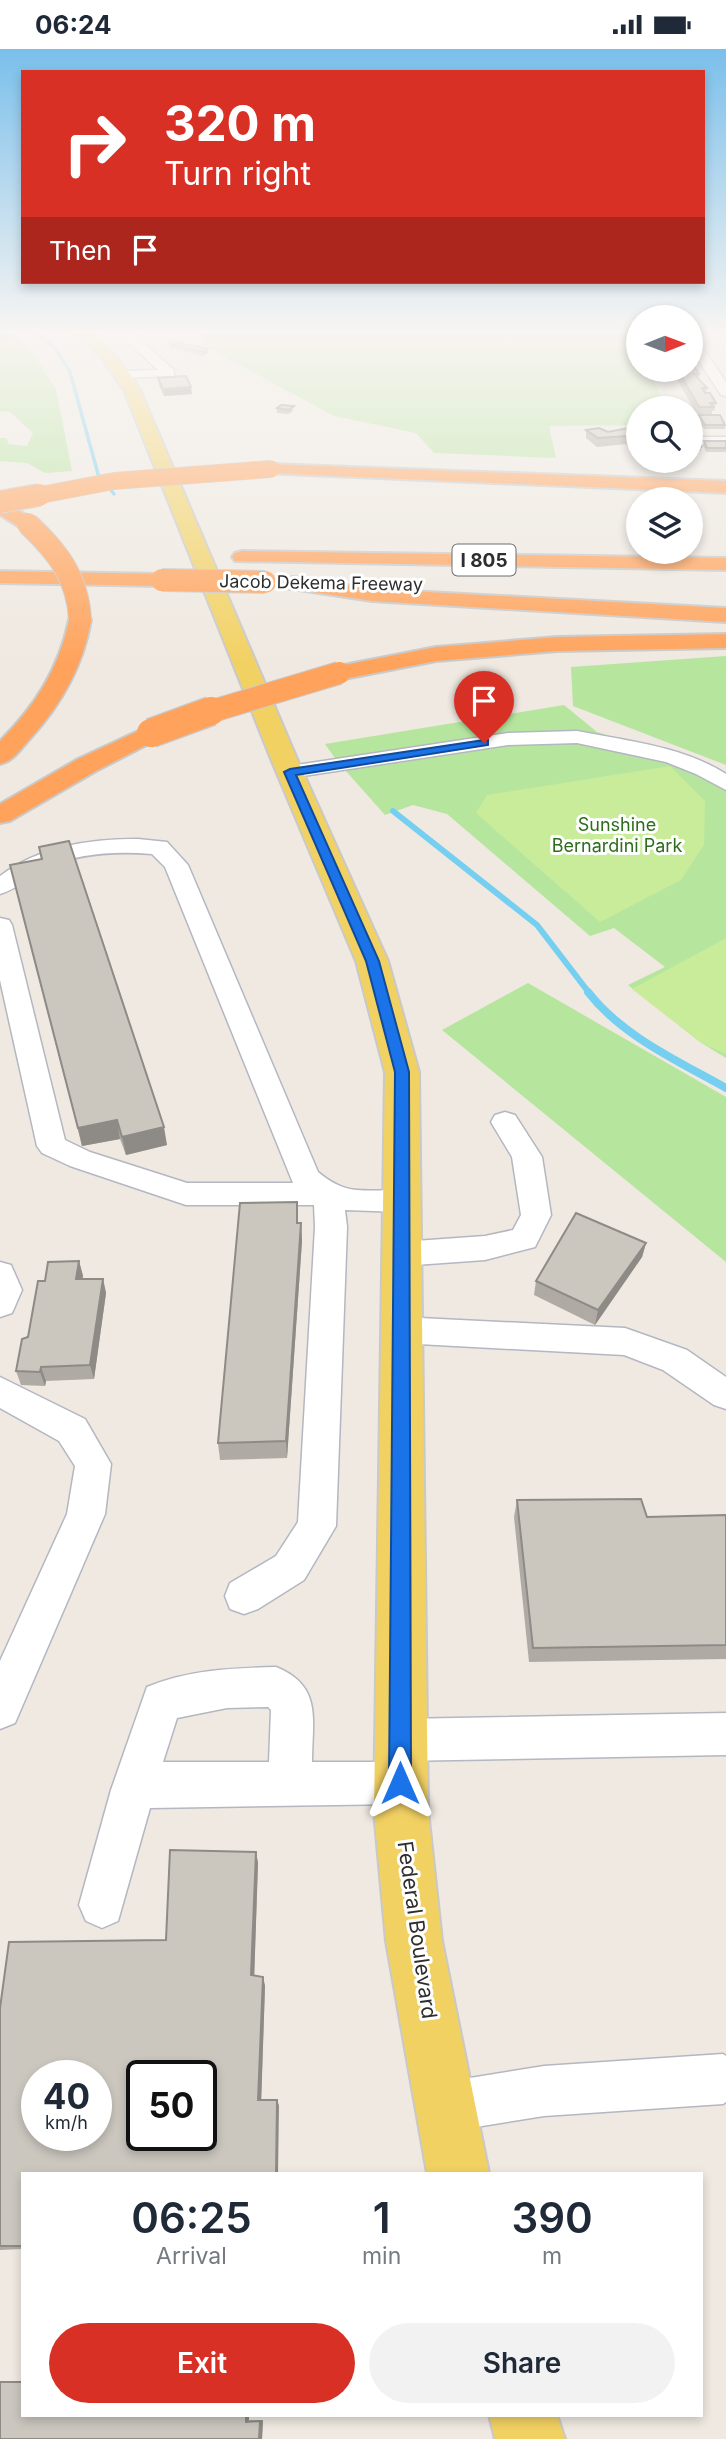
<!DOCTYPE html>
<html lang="en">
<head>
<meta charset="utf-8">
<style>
  :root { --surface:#fff; --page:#f2f2f3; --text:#1f2937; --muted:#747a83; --accent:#d93025 }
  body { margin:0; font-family:Inter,sans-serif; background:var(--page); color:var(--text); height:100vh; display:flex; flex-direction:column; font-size:26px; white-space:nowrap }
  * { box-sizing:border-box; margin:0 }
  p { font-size:23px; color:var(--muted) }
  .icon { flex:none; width:38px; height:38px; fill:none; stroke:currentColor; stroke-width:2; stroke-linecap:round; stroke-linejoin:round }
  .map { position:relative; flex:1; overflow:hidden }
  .panel { position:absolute; left:21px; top:2123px; width:682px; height:245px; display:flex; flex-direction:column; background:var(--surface); border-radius:0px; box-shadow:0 4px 10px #0003 }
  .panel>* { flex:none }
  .guide { position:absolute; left:21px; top:21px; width:684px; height:214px; border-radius:0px; box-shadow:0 4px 10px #0003; background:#d93025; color:#fff; overflow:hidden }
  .needle { width:46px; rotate:89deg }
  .fabs { position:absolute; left:626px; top:256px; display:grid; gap:14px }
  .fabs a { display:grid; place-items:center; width:77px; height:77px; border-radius:50%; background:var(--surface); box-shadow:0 4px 10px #0003; font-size:35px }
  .speed { position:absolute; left:21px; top:2011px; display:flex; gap:14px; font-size:35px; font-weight:700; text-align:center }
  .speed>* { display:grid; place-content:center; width:91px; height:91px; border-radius:50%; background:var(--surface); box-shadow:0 4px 10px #0003; line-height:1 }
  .speed small { font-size:18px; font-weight:400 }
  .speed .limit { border:4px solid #111; border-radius:10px; background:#fff; color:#111 }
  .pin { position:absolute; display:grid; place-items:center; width:60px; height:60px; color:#fff; margin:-72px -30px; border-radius:50% 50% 50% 0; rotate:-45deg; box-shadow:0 0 7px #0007 }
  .pin .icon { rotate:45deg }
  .me { position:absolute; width:77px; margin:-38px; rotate:0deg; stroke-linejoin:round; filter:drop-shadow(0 0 5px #0008) }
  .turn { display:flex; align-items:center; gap:24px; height:147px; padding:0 28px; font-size:32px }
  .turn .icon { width:91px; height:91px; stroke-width:2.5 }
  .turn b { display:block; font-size:49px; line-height:60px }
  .then { display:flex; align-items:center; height:66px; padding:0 28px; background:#0003; gap:14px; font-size:26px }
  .eta { display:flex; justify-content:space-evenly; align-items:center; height:119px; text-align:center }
  .eta b { font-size:42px; font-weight:600; line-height:49px }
  .button { display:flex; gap:14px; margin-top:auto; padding:14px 28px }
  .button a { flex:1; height:80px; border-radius:42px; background:var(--accent); color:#fff; font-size:28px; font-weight:600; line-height:80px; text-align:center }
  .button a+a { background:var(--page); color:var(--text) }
  .status { display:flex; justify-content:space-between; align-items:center; height:49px; padding:0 35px; background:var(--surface); direction:ltr }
  .status svg { height:19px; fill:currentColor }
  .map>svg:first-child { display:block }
  .green { fill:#b6e59e }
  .pitch { fill:#c9ec9a }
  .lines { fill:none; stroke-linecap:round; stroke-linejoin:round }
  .stream-far2 { stroke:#75cff0; stroke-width:3.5 }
  .stream-far1 { stroke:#75cff0; stroke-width:6 }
  .stream { stroke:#75cff0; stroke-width:8 }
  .minor-casing { stroke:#b4b7c1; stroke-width:3 }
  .major-casing { stroke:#c9c9c9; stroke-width:4 }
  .highway-casing { stroke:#c9c9c9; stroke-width:4 }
  .minor { fill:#fff; fill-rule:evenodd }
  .major { fill:#f2d163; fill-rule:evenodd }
  .highway { fill:#ffa35c; fill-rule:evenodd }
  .highway-bridge-far2-casing { stroke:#c9c9c9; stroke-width:18; stroke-linecap:butt }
  .highway-bridge-far1-casing { stroke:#c9c9c9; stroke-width:24; stroke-linecap:butt }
  .highway-bridge-casing { stroke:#c9c9c9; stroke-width:31; stroke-linecap:butt }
  .highway-bridge-far2 { stroke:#ffa35c; stroke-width:17 }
  .highway-bridge-far1 { stroke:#ffa35c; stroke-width:22 }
  .highway-bridge { stroke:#ffa35c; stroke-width:28 }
  .wall { fill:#afaba4 }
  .shaded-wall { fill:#8e8b86 }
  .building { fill:#cbc7bf; stroke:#8e8b86; stroke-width:2; fill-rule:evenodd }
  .route { fill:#1a73e8; stroke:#114b97; stroke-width:2 }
  .labels { text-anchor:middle; stroke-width:6; stroke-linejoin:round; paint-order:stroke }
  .far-street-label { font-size:18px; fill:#2e2e2e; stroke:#fff }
  .far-park-label { font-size:18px; fill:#2c6e1b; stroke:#fff }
  .shield { fill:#fff; stroke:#6d6d6d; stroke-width:2 }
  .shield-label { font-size:19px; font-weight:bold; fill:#2e2e2e }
  .street-label { font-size:21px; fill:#2e2e2e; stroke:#fff }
</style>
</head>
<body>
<div class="status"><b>06:24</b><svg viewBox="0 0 49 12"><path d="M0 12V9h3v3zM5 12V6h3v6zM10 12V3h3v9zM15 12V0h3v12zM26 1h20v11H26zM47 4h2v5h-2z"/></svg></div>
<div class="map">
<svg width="726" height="2390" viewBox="0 0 726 2390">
  <rect width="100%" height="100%" fill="#efe9e1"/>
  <g class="green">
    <path d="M0,280H7L34,306L56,340L72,422L45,424L27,414L0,412V389H7L8,395L27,397L33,384L10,363L0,362Z"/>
    <path d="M206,280H630L639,299V320H649L666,359H639V376L549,377L556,409L434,404L416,384L334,367L201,295Z"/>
    <path d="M726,607V716L573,657L571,618Z"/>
    <path d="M564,656L597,683L694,712L726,727V1009L700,993L628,936L665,918L614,879L590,887L447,765L413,756L385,766L337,712L325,695Z"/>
    <path d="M528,934L726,1048V1213L442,981Z"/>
  </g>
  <g class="pitch">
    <path d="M670,717L705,752L704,796L681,831L600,873L476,764L487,746Z"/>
    <path d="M726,889V1005L700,993L632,940Z"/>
  </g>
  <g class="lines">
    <path class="stream-far2" d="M32,280L56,300L70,323L98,425L114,445"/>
    <path class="stream-far1" d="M393,762L537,876L590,945"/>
    <path class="stream" d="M588,943C622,987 678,1012 726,1039"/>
    <g class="minor-casing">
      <g id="minor">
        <path d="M114,280H127L174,321V327L119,329V323L124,322L158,321Z"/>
        <path d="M719,280H726V285L705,293L703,299L726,333V347L721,346L691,300L695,288Z"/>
        <rect x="691" y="388" width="35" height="8"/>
        <path d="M577,682C627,692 682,697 726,725V741L696,725L666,713L577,694L508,696L290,729L282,728L279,723L282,718L290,717L508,684Z"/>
        <path d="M138,790L167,793L188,816L318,1123C324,1128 331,1133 338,1136C360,1147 388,1137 412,1144L416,1152L412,1160L401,1163L345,1161L347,1178L336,1477L304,1531L258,1560L244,1565L230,1560L225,1547L230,1534L276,1507L298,1473L315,1178L314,1156H186L70,1117L42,1104L37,1097L0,931V869L9,871L12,876L65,1091L90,1103L187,1134H293L165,818L152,805C115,802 77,804 43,820C28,828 16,841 0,845V827C40,797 90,790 138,790Z"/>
        <path d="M505,1063L515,1066L542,1108L551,1166L535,1198L485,1211L401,1217L390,1214L385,1205L390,1196L401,1193L485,1187L513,1181L521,1166L512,1108L491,1073L495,1066Z"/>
        <path d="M0,1213L11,1216L22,1241L12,1264L0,1268Z"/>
        <path d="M400,1268L625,1279L687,1301L726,1328V1360L714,1356L663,1321L624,1306L400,1294L388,1290L383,1281L388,1272Z"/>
        <path d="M0,1328L85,1370L111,1415L105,1465L15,1674L0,1680V1612L67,1465L75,1417L59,1392L0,1359Z"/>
        <path d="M276,1618C323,1637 312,1671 312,1713H400L415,1719L421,1734L415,1749L400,1755L150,1759L118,1872L102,1879L86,1872L79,1856L111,1741L147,1638C188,1621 233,1619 276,1618ZM268,1658L271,1661L269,1713H163L177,1669L227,1659Z"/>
        <path d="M726,1664V1706L400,1712L385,1706L379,1691L385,1676L400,1670Z"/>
        <path d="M723,2005L726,2007V2053L723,2055L544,2067L445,2083L427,2076L420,2058L427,2040L445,2033L544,2017Z"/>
      </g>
    </g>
    <g class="major-casing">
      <g id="major">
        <path d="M72,280H88C109,297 126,317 140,341L297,710L388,912L419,1023L428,1762L442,1892L489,2124H427L386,1892L374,1762L385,1023L356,912L271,710L124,341L103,311Z"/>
        <path d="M489,2366H557L565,2390H495Z"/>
      </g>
    </g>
    <g class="highway-casing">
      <g id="highway">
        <path d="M271,415L726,432V444L265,424L262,420L265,416Z"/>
        <path d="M0,451L35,471L38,475L35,479H21L0,466Z"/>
        <path d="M242,502L726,509V521L235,512L232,508L235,504Z"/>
        <path d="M0,522L162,525L170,526L173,531L170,536L162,537L0,534Z"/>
        <path d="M294,528L372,540L726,559V573L372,552L286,539L283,534L286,529Z"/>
        <path d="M80,564L88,566L91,571C83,618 61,656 29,691C20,701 13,712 0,715V692C35,657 59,620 69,571L72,566Z"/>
        <path d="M726,585V599L557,602L436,612L339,631L331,629L327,624L331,619L339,617L436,598L557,588Z"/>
        <path d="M151,676L160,679L164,684L160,689L96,722L10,772L0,774V755L78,710Z"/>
      </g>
    </g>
    <use href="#minor" class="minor"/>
    <use href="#major" class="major"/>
    <use href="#highway" class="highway"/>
    <g class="highway-bridge-far2-casing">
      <path id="highway-bridge-far2" d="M30,448L114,432L271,420"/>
    </g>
    <g class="highway-bridge-far1-casing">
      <g id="highway-bridge-far1">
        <path d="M0,453L39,446"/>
        <path d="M28,475C58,503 78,529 80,571"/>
        <path d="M162,531L265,533"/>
        <path d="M206,664L339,624"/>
      </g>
    </g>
    <g class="highway-bridge-casing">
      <path id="highway-bridge" d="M151,684L211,662"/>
    </g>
    <use href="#highway-bridge-far2" class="highway-bridge-far2"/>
    <use href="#highway-bridge-far1" class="highway-bridge-far1"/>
    <use href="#highway-bridge" class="highway-bridge"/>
  </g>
  <g class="wall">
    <path d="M170,295L208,304L203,307L170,299Z"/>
    <path d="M659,320H691L699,325L698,330L707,339L706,344L716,354L714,362H712V366L725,376V380H704L699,370V366H697L673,323H661Z"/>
    <path d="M158,329L192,345L164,347L159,337Z"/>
    <path d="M277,359L294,361L289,365L277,364Z"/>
    <path d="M691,372L702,377L701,381H691Z"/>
    <path d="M639,377L638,398L631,399L626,395L597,398L586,389V381L608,383Z"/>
    <path d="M691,392L701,398V402H691Z"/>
    <path d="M704,392H726V403H706L703,396Z"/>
    <path d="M39,798L167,1096L126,1106L120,1090L82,1097L14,834L41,810Z"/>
    <path d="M298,1174H301L302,1192L287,1409L220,1411L218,1394Z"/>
    <path d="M646,1194L642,1208L595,1276L534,1246L536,1232Z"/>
    <path d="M79,1212L83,1227L82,1230H103L106,1244L94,1330L46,1332L45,1337L21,1336L16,1322L28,1288L45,1232Z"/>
    <path d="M517,1451L647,1468L726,1466V1610L529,1613L514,1468Z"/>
    <path d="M256,1803L258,1814L254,1926L263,1928L265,1937L261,2051H277L279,2057L23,2124V2200L0,2201V1959L166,1891Z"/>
    <path d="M0,2332H23V2366H249V2371H263L262,2390H0Z"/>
  </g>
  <g class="shaded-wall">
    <path d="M208,300V304L203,307V303Z"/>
    <path d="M191,338L192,345L164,347L163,340Z"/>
    <path d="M634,386H639L638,398L631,399L632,390Z"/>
    <path d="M117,1071L120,1090L82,1097L78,1079Z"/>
    <path d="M164,1078L167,1096L126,1106L122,1088Z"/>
    <path d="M301,1174L302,1192L287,1409L286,1392Z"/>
    <path d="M646,1194L642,1208L595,1276L598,1261Z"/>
    <path d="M79,1212L83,1227L80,1245L76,1230Z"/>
    <path d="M103,1230L106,1244L94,1330L90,1316Z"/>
    <path d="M41,1318L46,1332L45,1337L40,1323Z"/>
    <path d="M256,1803L258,1814L254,1935L251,1926Z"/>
    <path d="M263,1928L265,1937L261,2058L258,2051Z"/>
    <path d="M277,2051L279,2057L278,2124H276Z"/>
    <path d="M246,2366H249V2371L246,2373Z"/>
    <path d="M263,2371L262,2390H259L260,2372Z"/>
  </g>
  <g class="building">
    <path d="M170,292L208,300L203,303L170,295Z"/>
    <path d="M691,317H694L699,325H694L707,339H702L705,344H710L716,354H710L713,358H699L677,320H691Z"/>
    <path d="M186,327L191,338L163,340L158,329Z"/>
    <path d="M281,356L294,357L289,361L277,359Z"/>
    <path d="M699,366H720L725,376H705Z"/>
    <path d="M691,372H699L702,377H691Z"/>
    <path d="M639,377V386H634L639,389L632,390L627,387L598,389L586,381L599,379L608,383Z"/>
    <path d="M691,392H699L701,398H691Z"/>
    <path d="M704,392H726V399H707Z"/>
    <path d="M69,792L164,1078L122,1088L117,1071L78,1079L10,816L42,810L39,798Z"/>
    <path d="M297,1153V1174H301L286,1392L218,1394L240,1154Z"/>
    <path d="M576,1164L646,1194L598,1261L536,1232Z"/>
    <path d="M79,1212L76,1230H103L90,1316L41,1318L40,1323L16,1322L22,1290L28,1288L38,1232H45L48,1213Z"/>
    <path d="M641,1450L647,1468L726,1466V1596L533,1599L517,1451Z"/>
    <path d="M170,1801L256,1803L251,1926L263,1928L258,2051H277L276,2124H23V2197H0V1959L9,1893L166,1891ZM37,2026H96V2086H37ZM142,2026H201V2086H142Z"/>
    <path d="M0,2333H23V2366H246V2373L260,2372L259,2390H0Z"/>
  </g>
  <linearGradient id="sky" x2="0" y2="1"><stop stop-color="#7abfeb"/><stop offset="0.46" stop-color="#f8f5f2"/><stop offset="1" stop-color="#f8f5f2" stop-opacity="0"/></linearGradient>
  <rect width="726" height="614" fill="url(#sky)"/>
  <path class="route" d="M484,691H488V696L296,726L379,912L409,1023L411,1734L408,1742L400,1745L393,1742L389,1734L395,1023L366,912L284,723L290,720Z"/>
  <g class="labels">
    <g class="far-street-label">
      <text transform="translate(321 534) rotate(1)" y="6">Jacob Dekema Freeway</text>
    </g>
    <g class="far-park-label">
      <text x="617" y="782">Sunshine<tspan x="617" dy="21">Bernardini Park</tspan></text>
    </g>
    <rect class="shield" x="452.5" y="495.5" width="63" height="31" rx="5"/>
    <g class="shield-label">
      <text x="484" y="518">I 805</text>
    </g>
    <g class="street-label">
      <text transform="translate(417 1881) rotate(82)" y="7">Federal Boulevard</text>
    </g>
  </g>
</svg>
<div class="fabs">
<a><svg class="needle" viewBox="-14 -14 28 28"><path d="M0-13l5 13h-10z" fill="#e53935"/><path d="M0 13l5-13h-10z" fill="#747a83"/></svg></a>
<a><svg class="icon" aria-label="search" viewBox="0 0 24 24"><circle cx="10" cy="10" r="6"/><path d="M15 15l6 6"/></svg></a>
<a><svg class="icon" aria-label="layers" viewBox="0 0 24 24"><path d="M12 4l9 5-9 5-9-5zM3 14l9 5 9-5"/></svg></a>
</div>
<div class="speed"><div>40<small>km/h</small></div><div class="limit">50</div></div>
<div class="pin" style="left:484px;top:694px;background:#d93025"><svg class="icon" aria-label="arrive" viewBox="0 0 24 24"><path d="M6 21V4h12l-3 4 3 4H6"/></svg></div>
<svg class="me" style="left:400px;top:1734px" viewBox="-20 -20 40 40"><path d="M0-17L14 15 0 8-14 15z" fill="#1a73e8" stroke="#fff" stroke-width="4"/></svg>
<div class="guide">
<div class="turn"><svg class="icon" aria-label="right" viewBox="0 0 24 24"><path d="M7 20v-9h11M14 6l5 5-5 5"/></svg><div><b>320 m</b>Turn right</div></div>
<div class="then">Then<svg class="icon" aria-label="arrive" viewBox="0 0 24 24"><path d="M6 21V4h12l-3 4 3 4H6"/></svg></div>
</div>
<section class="panel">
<div class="eta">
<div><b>06:25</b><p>Arrival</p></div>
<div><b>1</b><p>min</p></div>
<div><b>390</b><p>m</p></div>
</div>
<div class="button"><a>Exit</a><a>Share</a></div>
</section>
</div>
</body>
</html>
